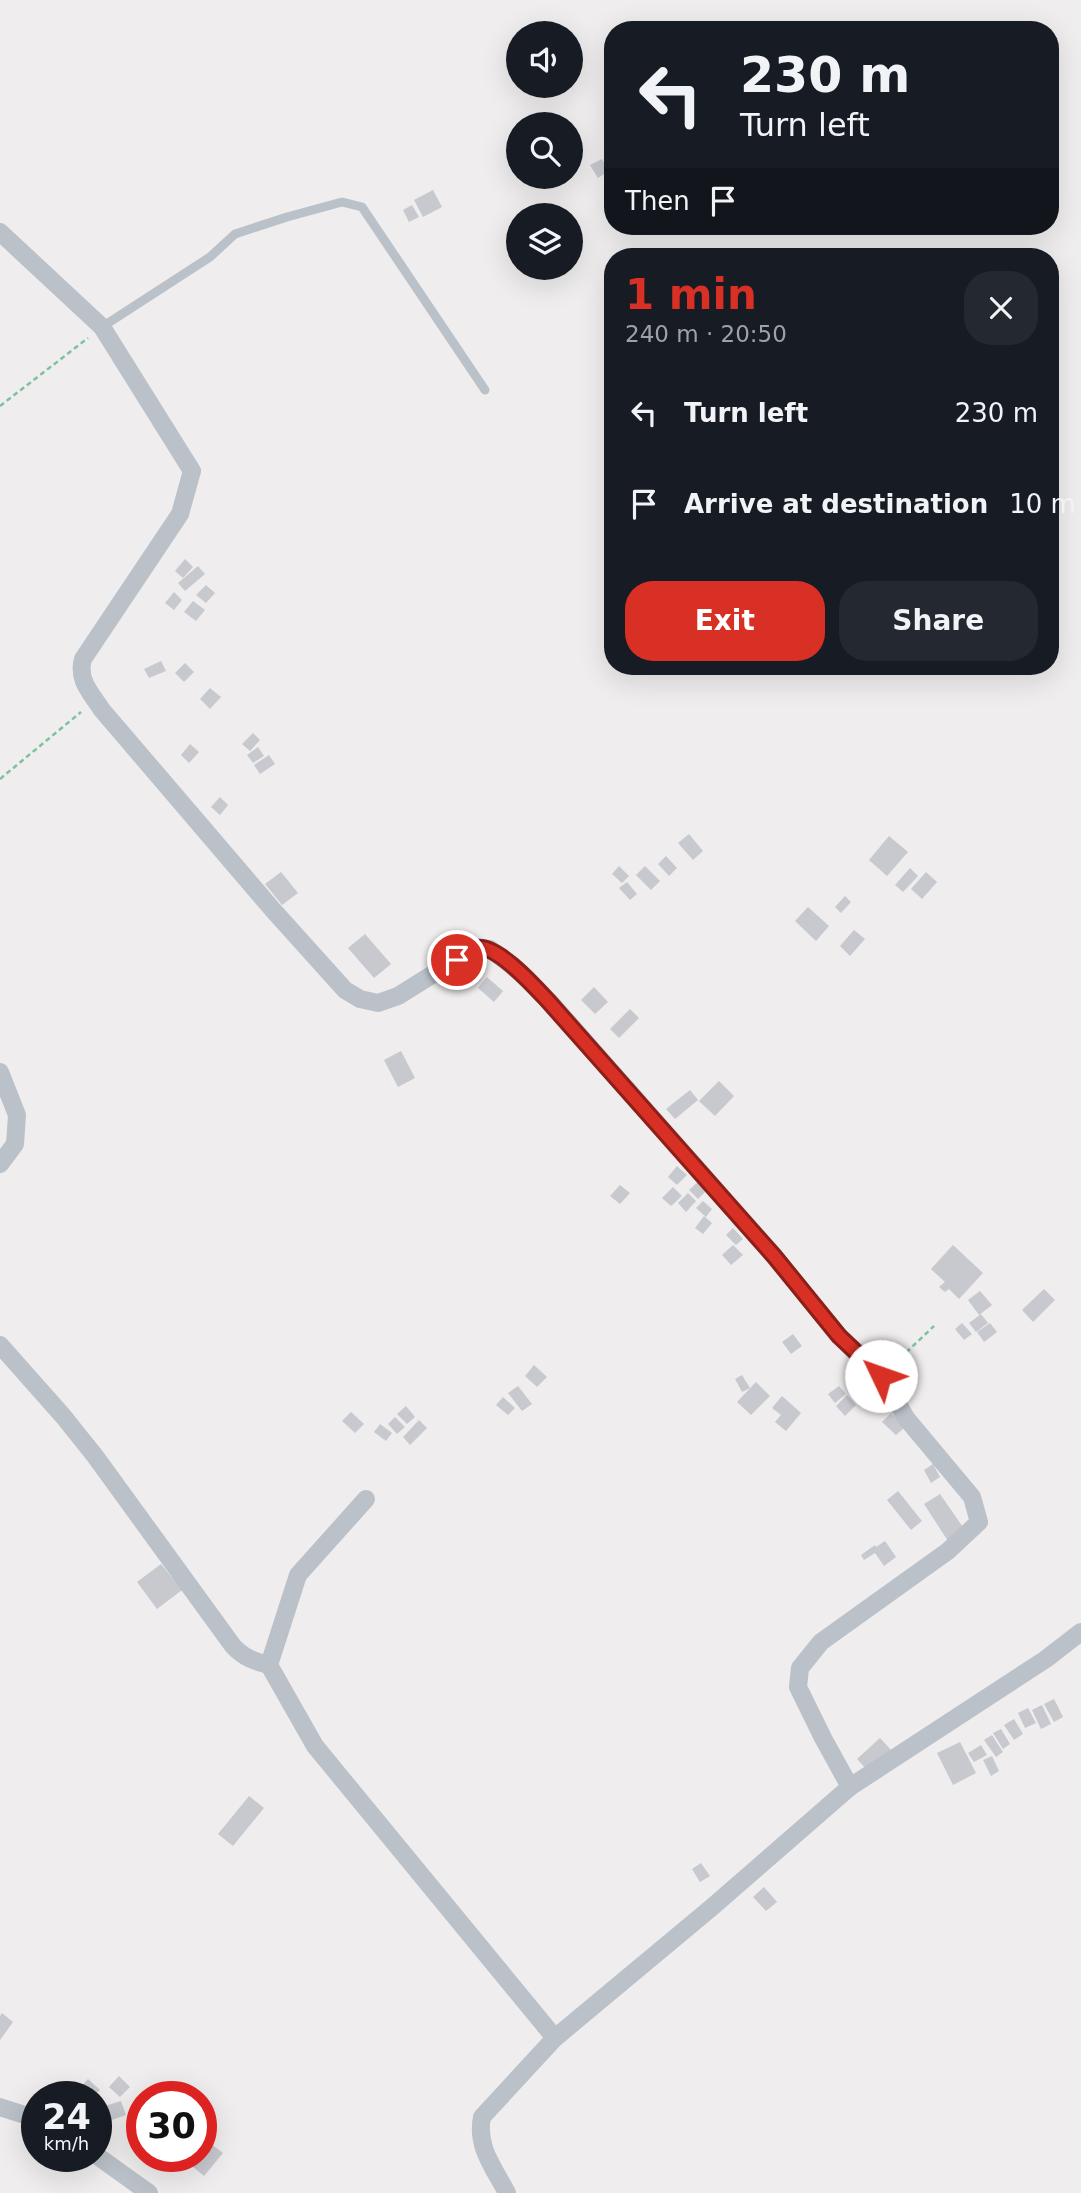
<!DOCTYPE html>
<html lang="en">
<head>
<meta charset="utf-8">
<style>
  :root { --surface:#171b24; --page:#242831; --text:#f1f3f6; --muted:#9ea1a6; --accent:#d93025 }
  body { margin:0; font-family:"DejaVu Sans",sans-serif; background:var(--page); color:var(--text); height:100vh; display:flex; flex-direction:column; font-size:26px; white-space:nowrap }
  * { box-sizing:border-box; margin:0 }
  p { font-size:23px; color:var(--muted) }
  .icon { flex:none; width:38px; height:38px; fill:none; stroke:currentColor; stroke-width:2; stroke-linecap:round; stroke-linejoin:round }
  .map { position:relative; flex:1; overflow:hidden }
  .sheet { position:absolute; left:604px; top:248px; width:455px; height:427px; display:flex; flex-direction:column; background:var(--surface); border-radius:28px; box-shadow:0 7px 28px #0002 }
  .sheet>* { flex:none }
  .banner { position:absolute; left:604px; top:21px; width:455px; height:214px; border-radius:28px; box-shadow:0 7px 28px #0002; background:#171b24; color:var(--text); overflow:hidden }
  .fabs { position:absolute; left:506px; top:21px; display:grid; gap:14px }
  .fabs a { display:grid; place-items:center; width:77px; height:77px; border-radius:50%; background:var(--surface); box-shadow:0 7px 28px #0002; font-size:35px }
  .speed { position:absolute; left:21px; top:2081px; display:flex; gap:14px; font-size:35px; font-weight:700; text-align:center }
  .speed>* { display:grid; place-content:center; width:91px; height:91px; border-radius:50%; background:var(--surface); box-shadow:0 7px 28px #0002; line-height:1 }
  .speed small { font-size:18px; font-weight:400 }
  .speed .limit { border:10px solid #d22; background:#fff; color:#111 }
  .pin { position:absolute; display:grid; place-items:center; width:60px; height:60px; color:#fff; margin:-30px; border:4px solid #fff; border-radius:50%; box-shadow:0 2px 7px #0007 }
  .me { position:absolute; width:77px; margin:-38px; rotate:312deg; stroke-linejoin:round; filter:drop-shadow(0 0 5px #0008) }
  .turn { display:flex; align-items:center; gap:24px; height:147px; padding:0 21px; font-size:32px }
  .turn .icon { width:91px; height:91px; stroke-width:2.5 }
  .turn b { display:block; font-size:49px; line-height:60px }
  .then { display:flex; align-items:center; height:66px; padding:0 21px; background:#0003; gap:14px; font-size:26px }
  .round { display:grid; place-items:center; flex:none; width:74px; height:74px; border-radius:28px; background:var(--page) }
  .summary { display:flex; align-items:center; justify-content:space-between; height:119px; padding:0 21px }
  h1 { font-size:42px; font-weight:600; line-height:52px; color:var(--accent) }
  .primary-button { display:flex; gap:14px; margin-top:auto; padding:14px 21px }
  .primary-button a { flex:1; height:80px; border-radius:28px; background:var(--accent); color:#fff; font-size:28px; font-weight:600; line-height:80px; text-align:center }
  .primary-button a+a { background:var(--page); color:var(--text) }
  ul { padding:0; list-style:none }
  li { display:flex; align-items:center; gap:21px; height:91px; padding:0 21px }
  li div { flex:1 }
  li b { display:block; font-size:26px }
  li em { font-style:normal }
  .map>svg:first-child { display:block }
  .building { fill:#c7c9cf }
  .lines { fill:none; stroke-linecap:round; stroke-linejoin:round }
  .path { stroke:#7cc29d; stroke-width:2.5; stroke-dasharray:5 3.5; stroke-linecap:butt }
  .lane { stroke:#bac1c8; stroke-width:9 }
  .street { stroke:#bac1c8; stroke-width:18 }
  .route-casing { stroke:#8d1f18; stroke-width:18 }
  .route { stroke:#d93025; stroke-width:12 }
</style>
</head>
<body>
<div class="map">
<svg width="1081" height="2193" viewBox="0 0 1081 2193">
  <rect width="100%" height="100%" fill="#efeded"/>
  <g class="building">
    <path d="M602,159L609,171L598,178L590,165Z"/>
    <path d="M433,190L442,207L423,217L414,200Z"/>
    <path d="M412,205L419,217L409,222L403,210Z"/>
    <path d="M185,559L193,567L183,578L175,571Z"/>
    <path d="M198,566L205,574L185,591L178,583Z"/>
    <path d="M206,585L215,593L206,603L196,595Z"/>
    <path d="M174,592L182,600L174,610L165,603Z"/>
    <path d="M193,601L205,610L196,621L184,612Z"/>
    <path d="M161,661L166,671L149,678L144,669Z"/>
    <path d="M185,663L194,672L184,682L175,673Z"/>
    <path d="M210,688L221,697L210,709L200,699Z"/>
    <path d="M253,733L260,740L250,751L242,744Z"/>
    <path d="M190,744L199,752L189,763L181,755Z"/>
    <path d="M258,747L264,756L253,763L247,755Z"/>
    <path d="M269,755L275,764L260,774L254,765Z"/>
    <path d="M220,797L228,805L220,815L211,807Z"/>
    <path d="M689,834L703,851L693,860L678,843Z"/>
    <path d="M889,836L908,852L887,876L869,860Z"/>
    <path d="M666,856L677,868L669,876L658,864Z"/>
    <path d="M619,866L629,876L622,883L612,874Z"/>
    <path d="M645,866L660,881L651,890L636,875Z"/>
    <path d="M910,868L918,876L903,892L895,885Z"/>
    <path d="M281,872L298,893L282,905L265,884Z"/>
    <path d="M926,872L937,882L922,899L911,889Z"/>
    <path d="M627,882L637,894L630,900L619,888Z"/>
    <path d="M845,896L851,902L841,913L835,907Z"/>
    <path d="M808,907L829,926L816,941L795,921Z"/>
    <path d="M854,930L865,939L850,956L840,946Z"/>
    <path d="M365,934L391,964L374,978L348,948Z"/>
    <path d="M487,977L503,991L494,1002L478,988Z"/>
    <path d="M594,987L608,1002L595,1014L581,1000Z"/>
    <path d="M630,1009L639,1018L619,1038L610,1029Z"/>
    <path d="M401,1051L415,1078L398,1087L384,1060Z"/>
    <path d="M719,1081L734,1096L715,1116L699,1101Z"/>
    <path d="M690,1090L698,1100L675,1119L666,1109Z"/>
    <path d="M677,1166L687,1175L677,1185L668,1177Z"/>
    <path d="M699,1181L707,1190L698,1199L689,1190Z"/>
    <path d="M620,1185L630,1193L620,1204L610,1196Z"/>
    <path d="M673,1187L682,1196L671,1206L662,1198Z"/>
    <path d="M688,1193L696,1201L686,1212L678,1203Z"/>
    <path d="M703,1201L712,1209L706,1217L696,1208Z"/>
    <path d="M704,1216L712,1223L703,1234L695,1228Z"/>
    <path d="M733,1228L743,1239L736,1245L726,1235Z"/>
    <path d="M733,1245L743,1255L731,1265L722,1255Z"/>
    <path d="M953,1245L983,1273L959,1299L949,1289L945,1292L939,1287L945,1282L931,1269Z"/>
    <path d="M1044,1289L1055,1300L1033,1322L1022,1310Z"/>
    <path d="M980,1291L992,1305L979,1315L968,1300Z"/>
    <path d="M981,1314L988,1323L976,1332L969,1323Z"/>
    <path d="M962,1323L972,1334L964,1340L955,1329Z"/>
    <path d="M990,1323L997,1332L984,1342L977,1332Z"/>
    <path d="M793,1334L802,1346L791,1354L782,1342Z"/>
    <path d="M534,1365L547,1377L537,1387L525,1376Z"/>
    <path d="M742,1375L750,1388L742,1392L735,1379Z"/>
    <path d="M756,1382L770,1396L751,1415L737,1402Z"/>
    <path d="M518,1386L532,1404L522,1411L508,1393Z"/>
    <path d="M839,1386L846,1394L835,1403L828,1394Z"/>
    <path d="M847,1395L856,1405L845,1416L836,1406Z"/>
    <path d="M782,1396L801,1413L786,1431L775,1422L781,1415L772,1408Z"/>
    <path d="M503,1397L515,1408L508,1415L496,1405Z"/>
    <path d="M406,1406L415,1417L407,1424L397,1414Z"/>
    <path d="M351,1412L364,1424L355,1433L342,1421Z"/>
    <path d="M891,1413L905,1427L896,1435L882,1422Z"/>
    <path d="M395,1417L405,1427L397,1434L388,1424Z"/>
    <path d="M419,1420L427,1428L410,1445L403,1437Z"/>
    <path d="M380,1424L392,1433L386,1441L374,1432Z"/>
    <path d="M933,1464L940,1477L931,1483L924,1470Z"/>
    <path d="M898,1491L922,1521L911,1530L887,1500Z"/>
    <path d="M940,1494L965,1530L948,1541L924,1504Z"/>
    <path d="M885,1541L896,1557L884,1566L875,1553L864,1560L861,1555L875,1545L876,1547Z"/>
    <path d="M161,1564L182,1590L157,1609L137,1582Z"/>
    <path d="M1054,1699L1063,1717L1054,1722L1044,1704Z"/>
    <path d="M1042,1705L1051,1724L1041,1729L1032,1710Z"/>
    <path d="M1028,1708L1036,1723L1025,1728L1018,1713Z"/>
    <path d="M1014,1719L1023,1734L1014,1740L1004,1725Z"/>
    <path d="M1001,1729L1010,1744L1003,1749L993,1733Z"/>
    <path d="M992,1735L1003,1752L996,1757L984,1740Z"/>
    <path d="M880,1738L891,1750L868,1771L857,1759Z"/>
    <path d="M960,1742L976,1773L953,1785L937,1753Z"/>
    <path d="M981,1745L987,1755L974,1762L968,1753Z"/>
    <path d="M992,1756L999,1771L991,1776L983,1760Z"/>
    <path d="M249,1796L264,1808L233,1846L218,1834Z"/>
    <path d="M701,1863L710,1876L700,1882L692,1869Z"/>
    <path d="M764,1887L777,1902L766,1911L753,1897Z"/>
    <path d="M2,2013L13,2022L0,2040V2016Z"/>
    <path d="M119,2076L130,2087L120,2097L109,2087Z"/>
    <path d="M88,2079L100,2090L94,2096H87L79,2089Z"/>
    <path d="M121,2101L126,2115L106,2122L102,2107Z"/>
    <path d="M210,2143L223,2153L204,2176L192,2166Z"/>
    <rect x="167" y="2158" width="16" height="9"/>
  </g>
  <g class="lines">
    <g class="path">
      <path d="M0,406L88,338"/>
      <path d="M0,779L81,712"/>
      <path d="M894,1364L934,1326"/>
    </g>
    <path class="lane" d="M102,327L210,257L235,234L287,217L342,202L362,207L485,390"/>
    <g class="street">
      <path d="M0,232L102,327L192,471L180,514L83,659C77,680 91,693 102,710L273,910L345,990L360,999L378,1003L398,996L475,948L490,949L521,973L549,1001L774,1256L839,1336L882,1376L906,1418L972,1497L979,1522L948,1551L821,1642L800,1668L798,1687L823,1738L850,1787L711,1908L555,2038L482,2117C476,2147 494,2168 507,2193"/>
      <path d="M0,1072L17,1115L15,1144L0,1164"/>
      <path d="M0,1345L63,1416L95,1456L233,1646C244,1658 254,1661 269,1665"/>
      <path d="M366,1499L298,1575L269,1665L315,1746L555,2038"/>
      <path d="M850,1787L1046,1659L1081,1632"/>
      <path d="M0,2107L37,2119"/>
      <path d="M96,2155L149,2193"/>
    </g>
  </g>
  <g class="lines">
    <g class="route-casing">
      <path id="route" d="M457,960C463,956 470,949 477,948C498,945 535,987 549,1002L774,1256L839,1336L881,1376"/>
    </g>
    <use href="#route" class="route"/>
  </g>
</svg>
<div class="fabs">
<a><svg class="icon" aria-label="sound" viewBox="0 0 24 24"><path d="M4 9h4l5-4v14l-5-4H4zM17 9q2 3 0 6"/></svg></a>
<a><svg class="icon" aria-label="search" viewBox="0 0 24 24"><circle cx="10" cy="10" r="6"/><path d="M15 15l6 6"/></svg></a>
<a><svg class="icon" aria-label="layers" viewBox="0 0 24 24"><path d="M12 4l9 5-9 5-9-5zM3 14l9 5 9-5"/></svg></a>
</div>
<div class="speed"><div>24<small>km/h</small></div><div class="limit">30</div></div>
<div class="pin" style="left:457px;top:960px;background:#d93025"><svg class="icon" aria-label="arrive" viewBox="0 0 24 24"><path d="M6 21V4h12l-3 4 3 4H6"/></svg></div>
<svg class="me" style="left:881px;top:1376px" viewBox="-20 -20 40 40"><circle r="19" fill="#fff"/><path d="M0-13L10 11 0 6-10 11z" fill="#d93025"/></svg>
<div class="banner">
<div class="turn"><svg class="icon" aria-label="left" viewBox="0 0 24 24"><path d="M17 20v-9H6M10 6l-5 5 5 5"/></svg><div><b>230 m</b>Turn left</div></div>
<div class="then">Then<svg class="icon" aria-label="arrive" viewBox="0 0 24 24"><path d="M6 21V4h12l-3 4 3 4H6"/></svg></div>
</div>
<section class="sheet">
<div class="summary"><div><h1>1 min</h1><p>240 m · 20:50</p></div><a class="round"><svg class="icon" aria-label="close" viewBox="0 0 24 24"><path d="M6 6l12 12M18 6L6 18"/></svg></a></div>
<ul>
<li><svg class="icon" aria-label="left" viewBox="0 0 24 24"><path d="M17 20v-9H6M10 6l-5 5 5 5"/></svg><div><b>Turn left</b></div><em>230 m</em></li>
<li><svg class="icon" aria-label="arrive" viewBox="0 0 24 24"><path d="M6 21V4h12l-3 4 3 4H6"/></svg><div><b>Arrive at destination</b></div><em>10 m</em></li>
</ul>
<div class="primary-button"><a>Exit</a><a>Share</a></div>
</section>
</div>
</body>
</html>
